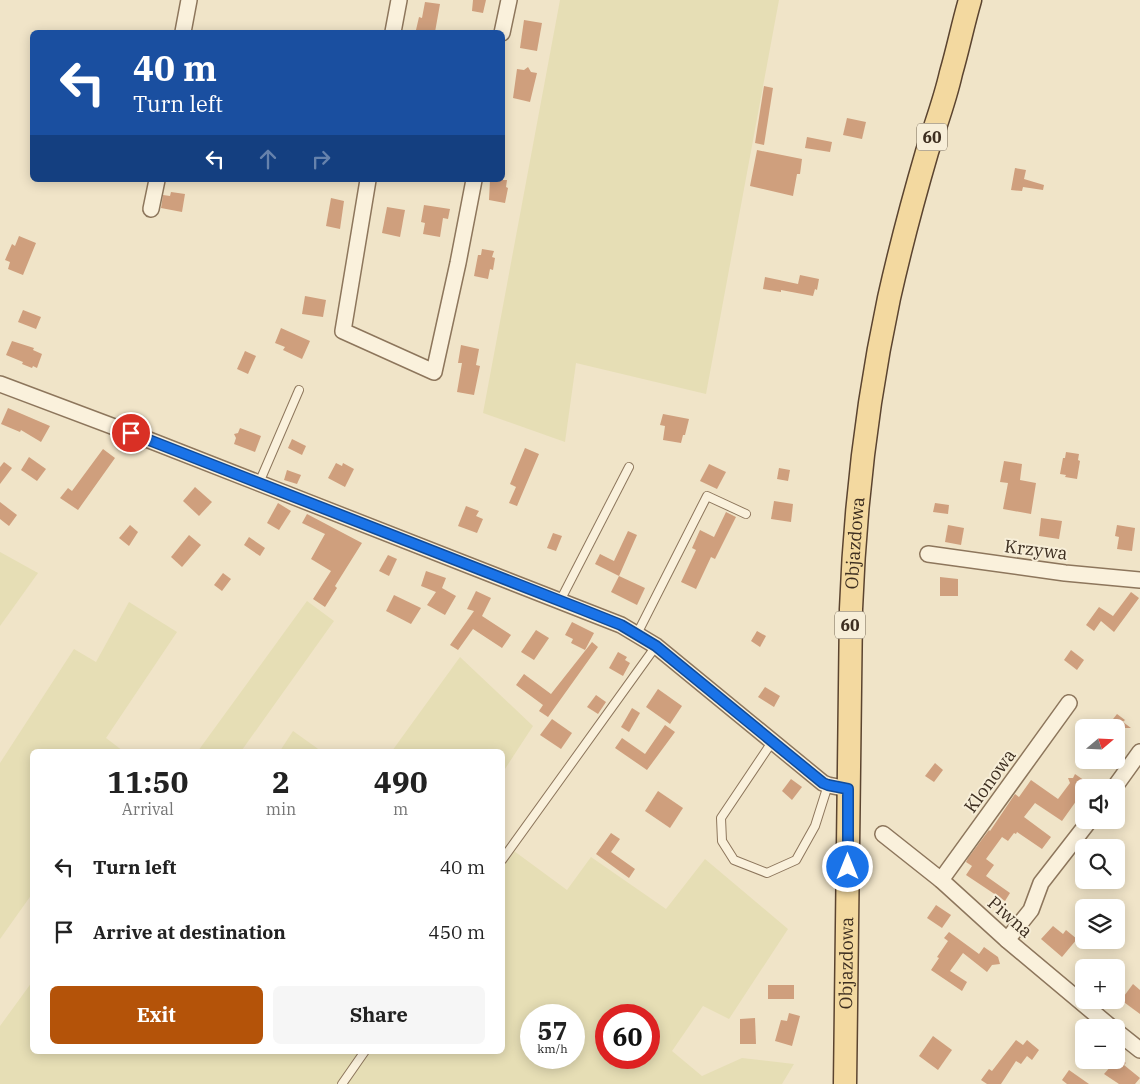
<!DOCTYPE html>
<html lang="en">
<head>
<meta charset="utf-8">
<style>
  :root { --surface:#fff; --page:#f6f6f6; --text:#222; --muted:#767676; --accent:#b45309 }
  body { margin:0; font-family:"IBM Plex Serif",serif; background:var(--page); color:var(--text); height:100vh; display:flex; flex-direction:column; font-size:19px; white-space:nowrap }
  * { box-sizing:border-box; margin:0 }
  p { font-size:16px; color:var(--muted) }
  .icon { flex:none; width:28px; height:28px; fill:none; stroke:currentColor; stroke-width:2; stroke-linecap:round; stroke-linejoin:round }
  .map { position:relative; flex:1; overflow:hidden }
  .panel { position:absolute; left:30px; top:749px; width:475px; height:305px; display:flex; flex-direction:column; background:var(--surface); border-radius:8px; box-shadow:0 2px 12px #0003 }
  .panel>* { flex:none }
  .banner { position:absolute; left:30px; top:30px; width:475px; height:152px; border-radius:8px; box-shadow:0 2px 12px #0003; background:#1a4fa0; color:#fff; overflow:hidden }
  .needle { width:32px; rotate:71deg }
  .buttons { position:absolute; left:1075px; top:719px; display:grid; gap:10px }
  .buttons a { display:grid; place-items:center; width:50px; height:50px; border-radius:8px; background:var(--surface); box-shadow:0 2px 12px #0003; font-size:25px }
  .speed { position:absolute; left:520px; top:1004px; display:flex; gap:10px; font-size:25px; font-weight:700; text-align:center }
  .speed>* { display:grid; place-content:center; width:65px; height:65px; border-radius:50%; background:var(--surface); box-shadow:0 2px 12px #0003; line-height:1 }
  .speed small { font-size:12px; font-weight:400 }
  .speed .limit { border:8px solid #d22; background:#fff; color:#111 }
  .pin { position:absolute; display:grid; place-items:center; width:42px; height:42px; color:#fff; margin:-21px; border:2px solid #fff; border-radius:50%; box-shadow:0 1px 5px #0007 }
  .me { position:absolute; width:55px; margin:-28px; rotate:0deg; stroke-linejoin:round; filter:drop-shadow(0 0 4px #0008) }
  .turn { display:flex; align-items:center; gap:18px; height:105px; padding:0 20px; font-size:22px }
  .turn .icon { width:65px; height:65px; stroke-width:2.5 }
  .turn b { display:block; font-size:35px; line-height:42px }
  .lanes { display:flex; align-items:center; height:48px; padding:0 20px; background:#0003; justify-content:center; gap:25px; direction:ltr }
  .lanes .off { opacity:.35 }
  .eta { display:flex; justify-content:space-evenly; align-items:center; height:85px; text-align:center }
  .eta b { font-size:30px; font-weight:700; line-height:35px }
  .button { display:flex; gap:10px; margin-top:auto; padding:10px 20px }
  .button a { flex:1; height:58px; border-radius:8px; background:var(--accent); color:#fff; font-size:20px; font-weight:700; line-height:58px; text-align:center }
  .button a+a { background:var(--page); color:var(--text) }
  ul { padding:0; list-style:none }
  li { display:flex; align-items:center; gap:15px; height:65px; padding:0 20px }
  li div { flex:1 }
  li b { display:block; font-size:19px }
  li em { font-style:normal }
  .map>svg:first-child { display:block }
  .farmland { fill:#e6deb5; fill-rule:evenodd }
  .building { fill:#cf9f7d }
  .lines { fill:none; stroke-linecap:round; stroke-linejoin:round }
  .service-casing { stroke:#8d765c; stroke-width:10 }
  .minor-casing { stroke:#8d765c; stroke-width:18 }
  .primary-casing { stroke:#5b4430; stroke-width:25 }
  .service { stroke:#faf1dc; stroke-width:8 }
  .minor { stroke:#faf1dc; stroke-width:15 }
  .primary { stroke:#f3d9a0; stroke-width:22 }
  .route-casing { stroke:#114b97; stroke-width:12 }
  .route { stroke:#1a73e8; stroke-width:9 }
  .labels { text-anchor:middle; stroke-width:4; stroke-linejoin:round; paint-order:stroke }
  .shield { fill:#f7eed8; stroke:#756857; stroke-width:1 }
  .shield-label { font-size:16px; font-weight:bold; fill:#3d2e20 }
  .street-label { font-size:18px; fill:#3d2e20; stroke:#f7eed8 }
</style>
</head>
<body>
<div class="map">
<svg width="1140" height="1084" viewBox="0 0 1140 1084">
  <rect width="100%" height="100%" fill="#f0e4c8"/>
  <g class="farmland">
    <path d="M560,0H779L706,394L576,363L565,442L483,413Z"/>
    <path d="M0,552L38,573L0,626Z"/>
    <path d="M307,601L334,621L242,750L243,751H198Z"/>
    <path d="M129,602L177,632L106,738L123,751H32V894L0,939V763L74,649L96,662Z"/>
    <path d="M460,657L533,726L503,772L502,751H392Z"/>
    <path d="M293,731L321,751H280Z"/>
    <path d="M514,851L567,890L591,857L666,909L705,859L788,929L729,1019L703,1006L672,1051L702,1076L742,1058L794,1064L782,1084H0V1026L32,982V1051H502L503,867ZM531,1015H574V1058H531ZM606,1015H649V1058H606Z"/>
  </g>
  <g class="building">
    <path d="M473,0H486L483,13L472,11Z"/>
    <path d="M425,2L440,4L435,32L416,30L419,17L422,18Z"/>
    <path d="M524,20L542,23L537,51L520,48Z"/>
    <path d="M528,67L531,72L537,73L530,102L513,98L517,69L524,70Z"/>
    <path d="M764,86L773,88L764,145L755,143Z"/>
    <path d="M847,118L866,122L862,139L843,135Z"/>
    <path d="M807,137L832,142L830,152L805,148Z"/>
    <path d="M757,150L802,159L800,174H797L793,196L750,186Z"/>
    <path d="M1015,168L1026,170L1024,179L1044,185L1043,190L1023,187L1022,191L1011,190Z"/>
    <path d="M490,180H507L506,187L508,188L505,203L489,200Z"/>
    <path d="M171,192L185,194L182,212L161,208L163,195L170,196Z"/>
    <path d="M331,198L344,201L340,229L326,226Z"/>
    <path d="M424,205L450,209L448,219L443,218L440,237L423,234L425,223L421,222Z"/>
    <path d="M387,207L405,210L400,237L382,233Z"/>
    <path d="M19,236L36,243L23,275L8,269L10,262L5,260L12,244L15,246Z"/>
    <path d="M482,249L494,251L492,257L495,258L493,270L490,269L488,279L474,276L478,255H481Z"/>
    <path d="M800,275L819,279L817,290L815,289L813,296L781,290V292L763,289L765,277L798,284Z"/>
    <path d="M305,296L326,300L323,317L302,314Z"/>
    <path d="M23,310L41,317L36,329L18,322Z"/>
    <path d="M281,328L310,341L302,359L283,350L285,347L275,343Z"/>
    <path d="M12,341L34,348L33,350L42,354L37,368L33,366L32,368L22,364L23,362L6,355Z"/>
    <path d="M461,345L479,349L476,365L480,366L474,395L457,392L462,363H458Z"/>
    <path d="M245,351L256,356L248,374L237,369Z"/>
    <path d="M8,408L50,426L41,442L21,430L20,432L1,424Z"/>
    <path d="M663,414L689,419L685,435H683L681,443L663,440L665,426L660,425Z"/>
    <path d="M240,428L261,436L255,452L234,444L236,438L234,434L238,433Z"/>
    <path d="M292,439L306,446L302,455L288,448Z"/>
    <path d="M525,448L539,454L517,506L509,503L516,487L510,484Z"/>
    <path d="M103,449L115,458L78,510L60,498L68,488L72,491Z"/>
    <path d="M1066,452L1079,454L1078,460L1080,461L1077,479L1065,477L1066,475L1060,474L1063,458H1065Z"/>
    <path d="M29,457L46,469L37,481L21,470Z"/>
    <path d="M1004,461L1022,464L1020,480L1036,483L1031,514L1003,509L1008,483L1000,482Z"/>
    <path d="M4,462L12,468L0,484V467Z"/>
    <path d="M336,463L342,466L343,463L354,469L345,487L328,478Z"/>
    <path d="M709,464L726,472L717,489L700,481Z"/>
    <path d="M779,468L790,470L788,481L777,479Z"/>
    <path d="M287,470L301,475L297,484L284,480Z"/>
    <path d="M195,487L212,502L199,516L183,501Z"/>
    <path d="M774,501L793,504L791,522L771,519Z"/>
    <path d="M0,502L17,515L9,526L0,519Z"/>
    <path d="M278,503L291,511L279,530L267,523Z"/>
    <path d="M935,503L949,505L948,514L933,512Z"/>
    <path d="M466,506L479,511L476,516L483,519L477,533L458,526Z"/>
    <path d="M726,512L736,517L715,559L711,557L696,589L681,582L696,550L692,548L700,530L714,537Z"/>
    <path d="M307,514L362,543L335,586L337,588L325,607L313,599L331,571L311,559L325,534L302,523Z"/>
    <path d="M1041,518L1062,521L1059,539L1039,536Z"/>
    <path d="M130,525L138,532L129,546L119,538Z"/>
    <path d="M948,525L964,528L961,545L945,542Z"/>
    <path d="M1117,525L1135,528L1132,551L1117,549L1119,537L1115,536Z"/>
    <path d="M628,531L637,535L619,576L595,564L600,554L614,561Z"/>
    <path d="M553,533L562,536L556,551L547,548Z"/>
    <path d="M189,535L201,545L182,567L171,557Z"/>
    <path d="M249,537L265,548L260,556L244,545Z"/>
    <path d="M388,555L397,559L389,576L379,571Z"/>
    <path d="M426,571L446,578L442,588L456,596L445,615L427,605L436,592L421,586Z"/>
    <path d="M223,573L231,579L222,591L214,585Z"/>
    <path d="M619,576L645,588L637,605L611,592Z"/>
    <path d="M940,577L958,579V596H940Z"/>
    <path d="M476,591L491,598L482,616L511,635L502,648L473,629L458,650L450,645L474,611L467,609Z"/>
    <path d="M1131,592L1139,598L1114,632L1101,621L1094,631L1086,625L1099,607L1113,616Z"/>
    <path d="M394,595L421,608L411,624L386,611Z"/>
    <path d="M572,622L594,633L585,650L571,643L573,639L565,635Z"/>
    <path d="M536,630L549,638L534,660L521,652Z"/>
    <path d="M757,631L766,636L760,647L751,641Z"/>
    <path d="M592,642L598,647L548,717L539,711L543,705L516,685L524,674L551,694Z"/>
    <path d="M1071,650L1084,660L1077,670L1064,660Z"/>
    <path d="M618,652L627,657L625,660L630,663L623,676L609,668Z"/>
    <path d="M765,687L780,696L774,707L758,697Z"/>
    <path d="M658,689L682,706L670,724L646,707Z"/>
    <path d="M596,695L606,702L598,714L587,707Z"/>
    <path d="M632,708L640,713L629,732L621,727Z"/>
    <path d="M1117,714L1125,720L1123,722L1131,728H1106Z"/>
    <path d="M552,719L572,733L561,749L540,735Z"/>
    <path d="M665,725L675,732L647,770L615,748L622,738L645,754Z"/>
    <path d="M935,763L943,770L934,782L925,776Z"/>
    <path d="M1075,774L1088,783L1084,788V790L1062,821L1035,803L1024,817L1051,837L1042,849L1017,832L1016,834L1014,833L1008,841L1002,837L986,859L994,865L986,876L1010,893L1005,901L966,875L972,866L966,862L968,858L989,830L990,831L1015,794L1019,797L1031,780L1058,799L1070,783L1068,778H1073Z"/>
    <path d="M791,779L802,787L792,800L782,791Z"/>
    <path d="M658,791L683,808L670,828L645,811Z"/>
    <path d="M611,833L620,839L611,852L635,869L629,878L596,854Z"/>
    <path d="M936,905L951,915L942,928L927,918Z"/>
    <path d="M1053,926L1063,934L1066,930L1077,939L1062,957L1041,939Z"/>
    <path d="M949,932L979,954L984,947L998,957L1000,964L992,965L987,972L963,953L950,971L967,982L962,991L931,970L939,958L937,957L948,941L944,938Z"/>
    <path d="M1133,984L1140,990V1014L1121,1000Z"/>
    <rect x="768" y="985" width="26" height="14"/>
    <path d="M789,1013L800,1016L792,1046L775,1041L781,1020L787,1021Z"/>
    <path d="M755,1018L756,1044H740V1019Z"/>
    <path d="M933,1036L952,1050L938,1070L919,1056Z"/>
    <path d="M1016,1040L1023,1045L1027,1040L1039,1050L1032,1060L1027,1056L1021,1064L1016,1061L1001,1084H987L981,1080L989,1069L992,1071Z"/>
    <path d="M1119,1057L1126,1063L1124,1065L1140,1078L1135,1084H1119L1104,1074Z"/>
    <path d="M1069,1070L1089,1084H1067L1062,1080Z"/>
  </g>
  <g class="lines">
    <g class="service-casing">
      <g id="service">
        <path d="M259,483L299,390"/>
        <path d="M560,601L629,467"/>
        <path d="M637,634L707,496L746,514"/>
        <path d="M772,742L721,818L722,841L734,860L767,873L796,860L815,826L828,785"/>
        <path d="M502,860L656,646"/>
        <path d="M342,1084L365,1051"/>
      </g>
    </g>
    <g class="minor-casing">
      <g id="minor">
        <path d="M183,32L189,0"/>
        <path d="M393,32L399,0"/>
        <path d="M502,33L509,0"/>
        <path d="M368,180L343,331L434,372L458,263L474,180"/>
        <path d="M151,209L157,180"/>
        <path d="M0,384L149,440L621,625L656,646L823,783L828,785L848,789"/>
        <path d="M928,554L1065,573L1140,580"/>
        <path d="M1114,788L1140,752"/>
        <path d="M883,834L941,880L1007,940L1112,1028"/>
        <path d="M941,880L1069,703"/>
        <path d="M1007,940L1031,910L1041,883L1090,820"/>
        <path d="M1116,1031L1140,1050"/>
      </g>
    </g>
    <g class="primary-casing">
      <g id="primary">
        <path id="s1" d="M845,1084L851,609C855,504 867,401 889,298C900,249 913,200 927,152C935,126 945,100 951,73C958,49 963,24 970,0"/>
      </g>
    </g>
    <use href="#service" class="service"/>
    <use href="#minor" class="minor"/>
    <use href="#primary" class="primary"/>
  </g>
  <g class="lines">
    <g class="route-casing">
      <path id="route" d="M131,433L581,609L621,625L656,646L823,783L828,785L848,789V867"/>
    </g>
    <use href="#route" class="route"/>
  </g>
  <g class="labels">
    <g class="shield">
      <rect x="917" y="123.5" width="30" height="27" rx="4"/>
      <rect x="835" y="611.5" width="30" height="27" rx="4"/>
    </g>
    <g class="shield-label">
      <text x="932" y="143">60</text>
      <text x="850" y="631">60</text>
    </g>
    <g class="street-label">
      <text dy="6" stroke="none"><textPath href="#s1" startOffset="541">Objazdowa</textPath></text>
      <text transform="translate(1036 550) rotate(7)" y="6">Krzywa</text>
      <text transform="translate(990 781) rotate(-54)" y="6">Klonowa</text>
      <text transform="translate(1010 917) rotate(41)" y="6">Piwna</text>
      <text dy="6" stroke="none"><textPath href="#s1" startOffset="121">Objazdowa</textPath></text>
    </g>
  </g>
</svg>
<div class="buttons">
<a><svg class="needle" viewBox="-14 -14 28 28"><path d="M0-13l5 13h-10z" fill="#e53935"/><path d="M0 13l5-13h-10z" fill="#767676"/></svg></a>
<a><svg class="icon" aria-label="sound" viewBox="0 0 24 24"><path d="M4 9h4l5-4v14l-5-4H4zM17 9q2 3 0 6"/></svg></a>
<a><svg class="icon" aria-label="search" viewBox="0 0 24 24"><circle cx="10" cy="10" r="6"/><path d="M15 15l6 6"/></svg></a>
<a><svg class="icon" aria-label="layers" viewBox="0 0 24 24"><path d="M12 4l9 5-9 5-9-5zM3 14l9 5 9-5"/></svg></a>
<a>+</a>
<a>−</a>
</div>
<div class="speed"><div>57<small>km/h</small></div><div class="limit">60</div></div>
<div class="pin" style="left:131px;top:433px;background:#d93025"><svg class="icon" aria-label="arrive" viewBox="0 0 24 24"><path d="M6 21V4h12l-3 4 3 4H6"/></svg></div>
<svg class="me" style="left:848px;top:867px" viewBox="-20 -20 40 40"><circle r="17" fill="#1a73e8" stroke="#fff" stroke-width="3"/><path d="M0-11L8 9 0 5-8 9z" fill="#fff"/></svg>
<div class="banner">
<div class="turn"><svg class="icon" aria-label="left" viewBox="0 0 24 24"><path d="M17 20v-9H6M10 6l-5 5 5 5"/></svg><div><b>40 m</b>Turn left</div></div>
<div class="lanes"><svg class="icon" aria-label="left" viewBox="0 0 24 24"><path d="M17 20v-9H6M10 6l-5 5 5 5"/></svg><svg class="icon off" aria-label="ahead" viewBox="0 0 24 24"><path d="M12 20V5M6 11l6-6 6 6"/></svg><svg class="icon off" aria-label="right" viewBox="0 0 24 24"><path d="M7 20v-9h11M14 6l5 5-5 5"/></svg></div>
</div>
<section class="panel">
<div class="eta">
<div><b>11:50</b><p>Arrival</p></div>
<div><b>2</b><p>min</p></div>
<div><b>490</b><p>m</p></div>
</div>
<ul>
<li><svg class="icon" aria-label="left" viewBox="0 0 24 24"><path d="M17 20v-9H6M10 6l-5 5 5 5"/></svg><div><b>Turn left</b></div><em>40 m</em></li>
<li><svg class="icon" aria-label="arrive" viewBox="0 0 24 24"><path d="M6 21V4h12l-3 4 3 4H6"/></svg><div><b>Arrive at destination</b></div><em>450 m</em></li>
</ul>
<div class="button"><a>Exit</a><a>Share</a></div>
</section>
</div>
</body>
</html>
